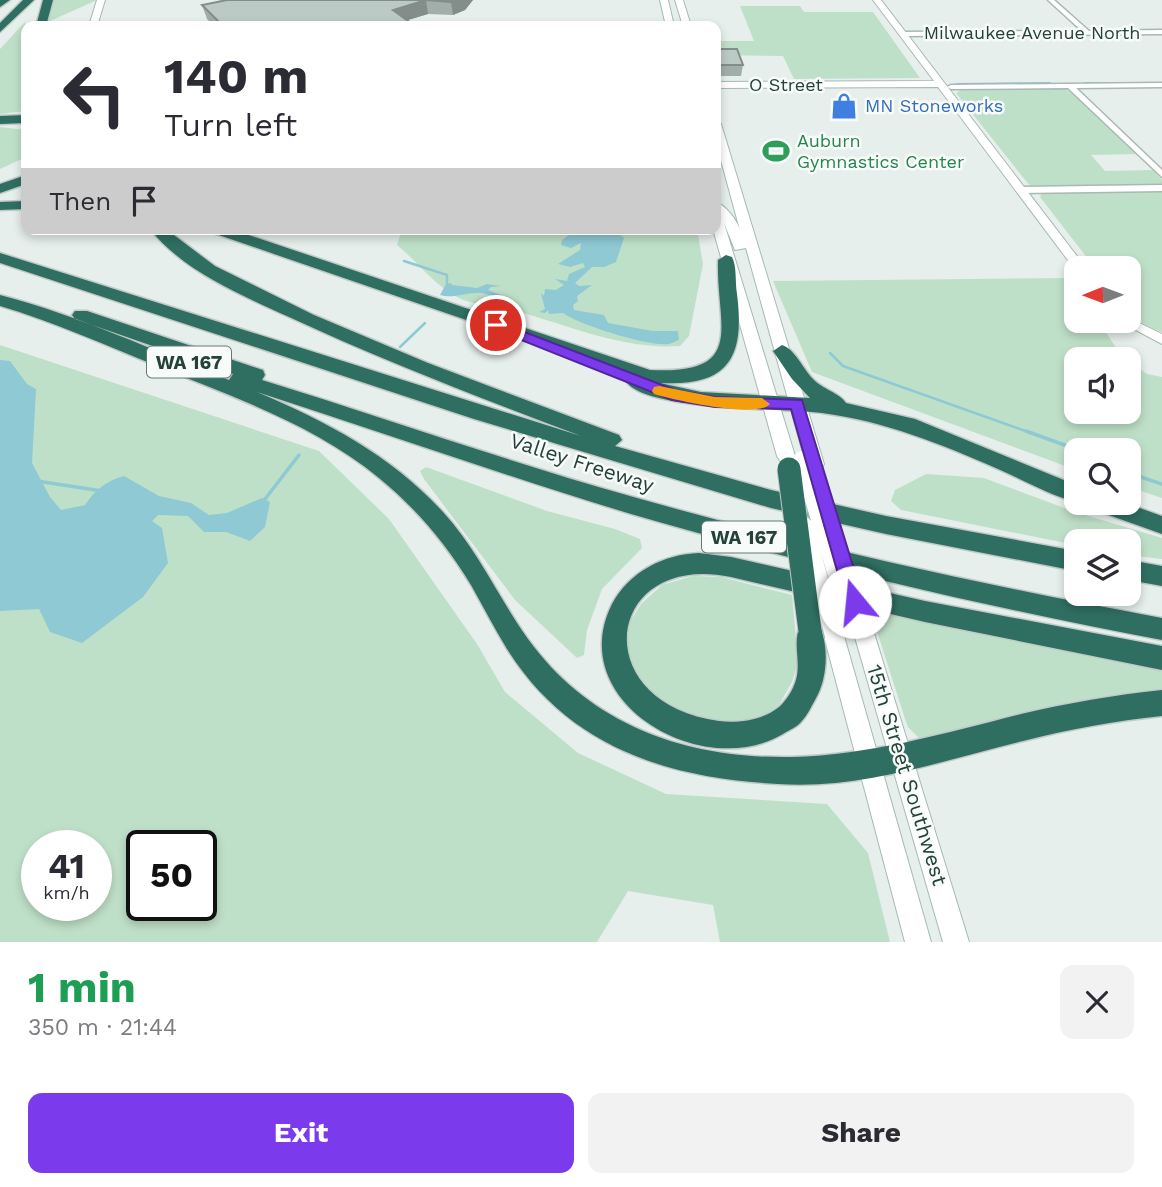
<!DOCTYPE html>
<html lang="en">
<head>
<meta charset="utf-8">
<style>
  :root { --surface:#fff; --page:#f2f2f3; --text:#2b2b33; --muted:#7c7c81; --accent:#7c3aed }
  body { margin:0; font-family:"Work Sans",sans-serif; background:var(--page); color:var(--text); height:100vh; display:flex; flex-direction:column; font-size:26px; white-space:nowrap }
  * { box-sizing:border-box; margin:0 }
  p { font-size:23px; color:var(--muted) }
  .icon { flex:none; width:38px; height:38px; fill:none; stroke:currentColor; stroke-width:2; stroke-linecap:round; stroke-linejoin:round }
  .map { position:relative; height:942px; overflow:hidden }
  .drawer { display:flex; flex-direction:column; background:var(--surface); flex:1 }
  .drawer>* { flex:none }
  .guide { position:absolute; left:21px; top:21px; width:700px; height:214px; border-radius:14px; box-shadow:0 4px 10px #0003; background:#fff; color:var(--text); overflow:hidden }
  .needle { width:46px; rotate:269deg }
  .tools { position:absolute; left:1064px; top:256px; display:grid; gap:14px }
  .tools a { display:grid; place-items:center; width:77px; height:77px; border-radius:14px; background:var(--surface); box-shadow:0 4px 10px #0003; font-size:35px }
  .speed { position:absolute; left:21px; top:830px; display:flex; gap:14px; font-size:35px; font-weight:700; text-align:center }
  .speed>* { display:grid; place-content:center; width:91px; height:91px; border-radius:50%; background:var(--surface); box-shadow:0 4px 10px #0003; line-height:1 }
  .speed small { font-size:18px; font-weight:400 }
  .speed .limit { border:4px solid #111; border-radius:10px; background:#fff; color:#111 }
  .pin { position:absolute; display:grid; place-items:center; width:60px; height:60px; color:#fff; margin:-30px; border:4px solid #fff; border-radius:50%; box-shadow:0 2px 7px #0007 }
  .me { position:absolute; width:77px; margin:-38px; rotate:343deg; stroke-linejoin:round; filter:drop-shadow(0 0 5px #0008) }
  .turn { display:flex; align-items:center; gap:24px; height:147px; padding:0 28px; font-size:32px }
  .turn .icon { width:91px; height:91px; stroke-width:2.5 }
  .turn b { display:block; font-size:49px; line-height:60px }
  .then { display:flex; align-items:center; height:66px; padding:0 28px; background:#0003; gap:14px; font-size:26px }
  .round { display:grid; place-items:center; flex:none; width:74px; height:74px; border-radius:14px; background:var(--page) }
  .head { display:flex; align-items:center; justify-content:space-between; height:119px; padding:0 28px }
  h1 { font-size:42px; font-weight:700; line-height:52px; color:#1e9e55 }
  .primary-button { display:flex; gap:14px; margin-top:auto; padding:14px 28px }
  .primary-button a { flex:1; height:80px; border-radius:14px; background:var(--accent); color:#fff; font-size:28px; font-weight:700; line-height:80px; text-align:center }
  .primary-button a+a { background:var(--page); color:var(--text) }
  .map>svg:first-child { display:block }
  .green { fill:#bfe0c8; fill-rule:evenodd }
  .water { fill:#8ec9d4 }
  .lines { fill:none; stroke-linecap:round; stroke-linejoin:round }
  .stream-far2 { stroke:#8ec9d4; stroke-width:2 }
  .stream-far1 { stroke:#8ec9d4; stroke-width:2.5 }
  .stream { stroke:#8ec9d4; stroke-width:3.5 }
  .minor-casing { stroke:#a8b8b2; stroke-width:3 }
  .tertiary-casing { stroke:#a8b8b2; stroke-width:2 }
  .secondary-casing { stroke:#a4bbb3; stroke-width:2 }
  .motorway-casing { stroke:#c2cac8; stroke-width:3 }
  .minor { fill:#fff; fill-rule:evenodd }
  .tertiary { fill:#fff; fill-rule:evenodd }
  .secondary { fill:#fff; fill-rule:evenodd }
  .motorway { fill:#2f6f62; fill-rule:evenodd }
  .secondary-bridge-casing { stroke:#a4bbb3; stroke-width:21; stroke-linecap:butt }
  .motorway-bridge-casing { stroke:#c2cac8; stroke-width:25; stroke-linecap:butt }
  .secondary-bridge { stroke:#fff; stroke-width:18 }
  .motorway-bridge { stroke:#2f6f62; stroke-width:23 }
  .wall { fill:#a1aea9 }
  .shaded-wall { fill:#838d89 }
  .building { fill:#bbcac4; stroke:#838d89; stroke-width:2 }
  .route { fill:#7c3aed; stroke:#51269a; stroke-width:2 }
  .slow { fill:#f59e0b }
  .labels { text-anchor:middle; stroke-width:5; stroke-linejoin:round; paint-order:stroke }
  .far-street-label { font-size:18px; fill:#24423a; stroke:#f7fbf9 }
  .far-shop-label { font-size:18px; fill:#366cbe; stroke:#f7fbf9; text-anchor:start }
  .far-leisure-label { font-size:18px; fill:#27864d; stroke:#f7fbf9; text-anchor:start }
  .shield { fill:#f7fbf9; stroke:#637a73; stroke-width:2 }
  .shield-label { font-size:19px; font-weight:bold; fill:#24423a }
  .street-label { font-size:21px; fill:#24423a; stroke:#f7fbf9 }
</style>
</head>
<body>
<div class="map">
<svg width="1162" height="942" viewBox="0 0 1162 942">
  <rect width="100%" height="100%" fill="#e6efeb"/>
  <g class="green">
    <path d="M52,0H97L48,22Z"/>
    <path d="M740,6H800L804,12H873L920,78L794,79L783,56L716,55V41H754Z"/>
    <path d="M25,22V42L21,55L24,84L26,86V111L0,114V49Z"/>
    <path d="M1052,88L1067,90L1078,97L1136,154L1091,155L1105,171L1153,170L1162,180V185L1030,186L956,93L961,90Z"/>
    <path d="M0,127L26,130V157L0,169Z"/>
    <path d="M1162,191V332C1122,318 1129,305 1129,268H1095L1040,197L1042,193Z"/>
    <path d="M402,229H697L703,264L689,336L680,346C621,350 566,324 509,309C493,305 472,305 457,297C433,284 418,262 397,245Z"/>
    <path d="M1070,278L1076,288V320H1098L1120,354L1126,359H1076V411H1129V361L1147,374L1162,377V498L1129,487V450H1076V470L812,372L773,281Z"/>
    <path d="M0,345L319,451L389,519L477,644L505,692L578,753L666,794L827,804L868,853L890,942H720L713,905L628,891L597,942H0ZM37,845H96V905H37ZM142,845H201V905H142Z"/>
    <path d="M426,467L547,511L615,529L640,539L642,548L602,589L587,630L584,655L577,658L515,600L424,479L420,471Z"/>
    <path d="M926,474L984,478L1075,512L1162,538V559L1129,555V541H1076V545L901,510L891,501L895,490Z"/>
    <path d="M693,576L721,577L792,595L798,661L792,682L779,705L759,721L703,727L640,688L626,657L630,622L641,604L662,585Z"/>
    <path d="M869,606L1162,668V691L1094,700L919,738L908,727L905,719Z"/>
  </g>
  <g class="water">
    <path d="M571,229H613L624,238L616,262L604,267H592L575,283L579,286L592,285L577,296L578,301L573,305L574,310L604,315L608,323L653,331H678L679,340C676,341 673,343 669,344C650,347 579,325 563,313L549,314L548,310L545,313L539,312L545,309L541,293L544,296L545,289L556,290L564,285L555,279L567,281L569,274L585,267L583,263L570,267L558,264L580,250L581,243L571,248L561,245L562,240L573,232Z"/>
    <path d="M451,283L452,285L477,288L487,284L501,286L491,287L488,290L506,297C497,301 490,293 480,293C466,292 453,299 440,295L446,284Z"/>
    <path d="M0,360L10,361L27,384L36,389L32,463L50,497L61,510L85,505C95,490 106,481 124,476L159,496L191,503L209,515L227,513L262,498L270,502L265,527L250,541L226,532H204L188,516L158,515L152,521L162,528L168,563L143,597L82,643L50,632L39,609L0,611Z"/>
  </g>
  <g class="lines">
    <g class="stream-far2">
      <path d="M1085,83H1162"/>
      <path d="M957,84L1050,83"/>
    </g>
    <g class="stream-far1">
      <path d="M404,261L447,275V287"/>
      <path d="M400,347L425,323"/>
      <path d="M830,353L843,366L1031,433"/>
    </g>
    <g class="stream">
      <path d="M1026,431L1078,450"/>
      <path d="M1129,473L1162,484"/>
      <path d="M37,481L102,491"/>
      <path d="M262,503L299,455"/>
    </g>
    <g class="minor-casing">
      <g id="minor">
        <path d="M1048,0H1054L1089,31L1162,30V34L903,36L900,34L903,32L1082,31Z"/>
        <path d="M1162,83V87L1076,88L1162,170V177L1068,88L951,89L947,87L951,85Z"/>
        <path d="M1162,185V191L1020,193L1016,190L1020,187Z"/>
      </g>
    </g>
    <g class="tertiary-casing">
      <g id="tertiary">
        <path d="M97,0H105L97,26H89Z"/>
        <path d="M873,0H881L1086,268H1076V271L938,87L716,88V82L934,81Z"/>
        <path d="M1129,318L1162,334V344L1117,320H1129Z"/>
      </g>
    </g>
    <g class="secondary-casing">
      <g id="secondary">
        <path d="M660,0H668L674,26H666Z"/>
        <path d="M675,0H683L691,26H683Z"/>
        <path d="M716,121L721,124L824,464L821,469H809L806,464L746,248L735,250L724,223L795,456L792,461H780L777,456L713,229H716V202C726,206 737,220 740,230L716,142Z"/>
        <path d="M860,611L867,614L870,620L969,942H943L850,620L853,614Z"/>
        <path d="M834,627L841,629L844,636L931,942H905L824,636L827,629Z"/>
      </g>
    </g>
    <g class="motorway-casing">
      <g id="motorway">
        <path d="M0,0H10L0,7Z"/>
        <path d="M23,0H34L0,32V23Z"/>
        <path d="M43,0H53L46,26H36Z"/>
        <path d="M26,115V123L0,124V116Z"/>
        <path d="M26,175V184L0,193V184Z"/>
        <path d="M26,201V209L0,210V202Z"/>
        <path d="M150,229H166L215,266L314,315L428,363L619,435L622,440L615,446L771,490L886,516L1076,551V571L886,534L771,508L474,419L0,263V253L581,436C483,399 384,361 289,317C241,295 183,271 150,229Z"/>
        <path d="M208,229H231L650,370C748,375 716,326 718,260L726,255L732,257C737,266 735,282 737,294C745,357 729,387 660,383L701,392L810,398L792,379L773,351L782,345C795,349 803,369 813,379C822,389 840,393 846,403L915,419L1076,485L1077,502C1050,496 1024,480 998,469C941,444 884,421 822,413C786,408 643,411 626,381L629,376L210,232Z"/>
        <path d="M0,295C78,315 154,351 229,380L233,374L75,319L72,315L75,311H87L263,370L265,375L262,380C385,418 506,461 630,496C805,546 983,585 1162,618V640C983,606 806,565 631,514C505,476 382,432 257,392C327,422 391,455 443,512C478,550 498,597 528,639C591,726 687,759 792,757C870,755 946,733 1021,714C1068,703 1114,695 1162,690V716C1115,721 1069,729 1023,741C944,760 861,790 778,784C668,778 569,748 507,649C494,628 483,606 471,585C446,544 416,508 379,478C315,425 233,397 157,366C105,345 54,322 0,306Z"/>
        <path d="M1086,502H1123L1162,516V534L1089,508Z"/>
        <path d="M699,553L731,557L925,601L1162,646V670L925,622L731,577C604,551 585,703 719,721C739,724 769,719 783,703C811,670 788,651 801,623L810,620L819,623C829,646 828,678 815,700C811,707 807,716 801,722C797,727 789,730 783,734C703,782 563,702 612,604C629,572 664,554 699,553Z"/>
        <path d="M1129,560L1162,566V586L1129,580Z"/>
      </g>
    </g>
    <use href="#minor" class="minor"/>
    <use href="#tertiary" class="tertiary"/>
    <use href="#secondary" class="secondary"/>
    <use href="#motorway" class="motorway"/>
    <g class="secondary-bridge-casing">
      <g id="secondary-bridge">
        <path d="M802,460L838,578L860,620"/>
        <path d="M805,527L834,636"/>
      </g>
    </g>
    <g class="motorway-bridge-casing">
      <path id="motorway-bridge" d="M789,469L810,631"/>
    </g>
    <use href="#secondary-bridge" class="secondary-bridge"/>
    <use href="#motorway-bridge" class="motorway-bridge"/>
  </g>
  <g class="wall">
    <path d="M473,0L465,10L453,15L428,14L407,20L415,26H214L207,19L202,5Z"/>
    <path d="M716,49L743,65L741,76H716Z"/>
  </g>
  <g class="shaded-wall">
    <path d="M426,0L428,14L395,24L393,10Z"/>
    <path d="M456,0H473L465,10L453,15L451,2Z"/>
    <path d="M289,23L290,26H274Z"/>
  </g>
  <g class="building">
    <path d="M227,0H456L451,2L426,0L393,10L415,26H321L320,25L289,23L274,26H223L202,5Z"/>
    <path d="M716,49H737L743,65H716Z"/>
  </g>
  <path class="route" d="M496,321L675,390L715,397L802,400L864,602L861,608L855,610L848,608L846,602L791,409L715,407L672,400L491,328V322Z"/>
  <path class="slow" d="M659,386L715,397L762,398L770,404C757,419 674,400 654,394L652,391L654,387Z"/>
  <defs>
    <g id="shop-bare" transform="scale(2.1)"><path d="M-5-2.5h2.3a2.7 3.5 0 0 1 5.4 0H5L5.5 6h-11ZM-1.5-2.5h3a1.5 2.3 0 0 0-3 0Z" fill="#3f7fe0" stroke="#f7fbf9" stroke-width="2.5" paint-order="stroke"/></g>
    <g id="stadium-bare" transform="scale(2.1)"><path d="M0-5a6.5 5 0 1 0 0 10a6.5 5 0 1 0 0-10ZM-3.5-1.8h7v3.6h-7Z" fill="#2e9e5b" stroke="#f7fbf9" stroke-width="2.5" paint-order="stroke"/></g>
  </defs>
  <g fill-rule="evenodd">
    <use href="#shop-bare" x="844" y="106"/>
    <use href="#stadium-bare" x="776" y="151"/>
  </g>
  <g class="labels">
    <g class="far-street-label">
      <text x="1032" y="39">Milwaukee Avenue North</text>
      <text x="786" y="91">O Street</text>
    </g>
    <g class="far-shop-label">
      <text x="865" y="112">MN Stoneworks</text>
    </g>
    <g class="far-leisure-label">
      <text x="797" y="147">Auburn<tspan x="797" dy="21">Gymnastics Center</tspan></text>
    </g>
    <g class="shield">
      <rect x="147" y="346.5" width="84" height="31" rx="5"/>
      <rect x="702" y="521.5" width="84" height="31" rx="5"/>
    </g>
    <g class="shield-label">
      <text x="189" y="369">WA 167</text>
      <text x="744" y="544">WA 167</text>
    </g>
    <g class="street-label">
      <text transform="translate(582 463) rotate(18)" y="7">Valley Freeway</text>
      <text transform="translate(907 775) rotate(73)" y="7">15th Street Southwest</text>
    </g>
  </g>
</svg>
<div class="tools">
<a><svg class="needle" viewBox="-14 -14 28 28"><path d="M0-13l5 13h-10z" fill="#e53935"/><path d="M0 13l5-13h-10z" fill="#7c7c81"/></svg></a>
<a><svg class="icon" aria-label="sound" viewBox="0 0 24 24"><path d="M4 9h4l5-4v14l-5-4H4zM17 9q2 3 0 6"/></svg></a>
<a><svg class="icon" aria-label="search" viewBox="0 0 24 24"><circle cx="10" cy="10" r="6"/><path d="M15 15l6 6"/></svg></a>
<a><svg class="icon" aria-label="layers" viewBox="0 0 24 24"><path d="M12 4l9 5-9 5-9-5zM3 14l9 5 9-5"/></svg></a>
</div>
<div class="speed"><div>41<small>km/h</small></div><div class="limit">50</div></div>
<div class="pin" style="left:496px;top:325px;background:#d93025"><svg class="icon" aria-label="arrive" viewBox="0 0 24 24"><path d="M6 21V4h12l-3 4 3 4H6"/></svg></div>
<svg class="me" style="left:855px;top:602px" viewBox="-20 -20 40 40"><circle r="19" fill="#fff"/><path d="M0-13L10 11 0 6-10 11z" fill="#7c3aed"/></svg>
<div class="guide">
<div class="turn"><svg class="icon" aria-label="left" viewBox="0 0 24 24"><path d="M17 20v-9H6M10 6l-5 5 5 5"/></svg><div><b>140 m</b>Turn left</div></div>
<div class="then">Then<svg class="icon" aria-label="arrive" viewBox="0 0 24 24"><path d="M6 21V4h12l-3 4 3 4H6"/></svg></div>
</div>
</div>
<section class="drawer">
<div class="head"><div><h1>1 min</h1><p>350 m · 21:44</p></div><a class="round"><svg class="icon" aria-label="close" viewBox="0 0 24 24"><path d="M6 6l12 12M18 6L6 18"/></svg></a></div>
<div class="primary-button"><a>Exit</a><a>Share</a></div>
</section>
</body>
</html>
